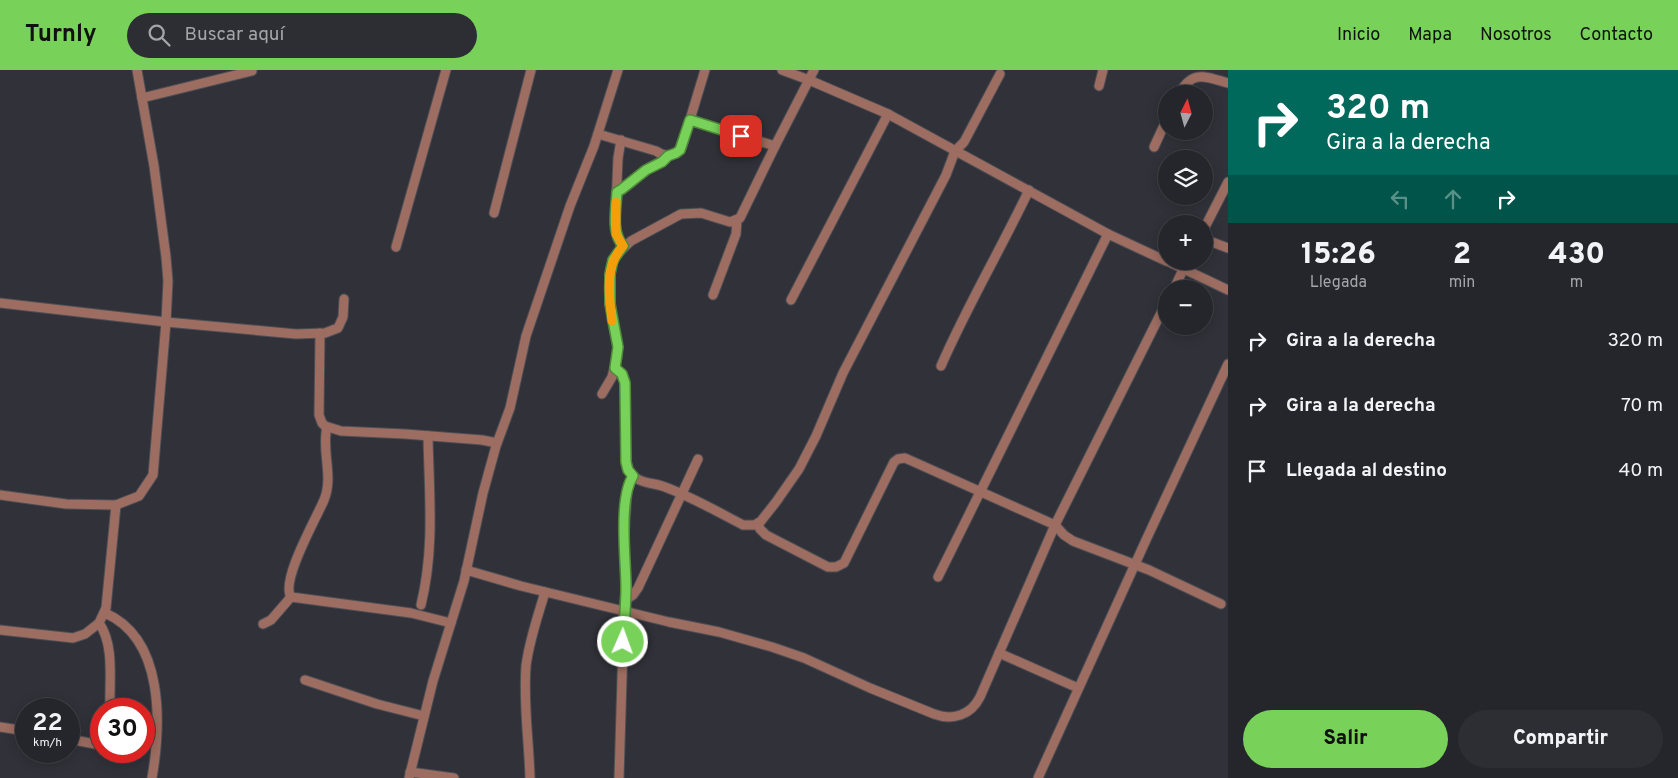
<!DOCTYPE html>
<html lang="es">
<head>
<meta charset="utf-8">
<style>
  :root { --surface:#25262b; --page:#2d2e33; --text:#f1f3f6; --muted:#a3a5a9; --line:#424347; --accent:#78d158 }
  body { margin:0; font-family:Overpass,sans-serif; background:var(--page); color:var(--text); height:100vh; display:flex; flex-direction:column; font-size:19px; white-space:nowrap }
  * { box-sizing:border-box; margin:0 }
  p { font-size:16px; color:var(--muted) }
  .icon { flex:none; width:28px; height:28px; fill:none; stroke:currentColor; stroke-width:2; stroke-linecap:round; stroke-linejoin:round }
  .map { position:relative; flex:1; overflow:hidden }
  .side { display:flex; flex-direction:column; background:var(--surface); width:450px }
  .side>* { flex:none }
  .top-card { background:#00695c; color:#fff; overflow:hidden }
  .needle { width:32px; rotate:6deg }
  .fabs { position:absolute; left:1158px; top:15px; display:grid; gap:10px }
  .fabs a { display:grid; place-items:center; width:55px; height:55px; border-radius:50%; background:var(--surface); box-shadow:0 2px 12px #0003,0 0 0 1px var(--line); font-size:25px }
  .speed { position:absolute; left:15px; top:628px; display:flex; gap:10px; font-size:25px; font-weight:700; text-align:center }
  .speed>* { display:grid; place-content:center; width:65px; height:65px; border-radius:50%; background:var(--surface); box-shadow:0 2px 12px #0003,0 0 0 1px var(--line); line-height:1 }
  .speed small { font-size:12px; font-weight:400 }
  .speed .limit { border:8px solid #d22; background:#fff; color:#111 }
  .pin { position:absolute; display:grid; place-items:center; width:42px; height:42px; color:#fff; margin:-21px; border-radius:10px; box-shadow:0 2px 8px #0006 }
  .me { position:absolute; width:55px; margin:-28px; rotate:2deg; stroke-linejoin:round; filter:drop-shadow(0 0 4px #0008) }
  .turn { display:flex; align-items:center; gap:18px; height:105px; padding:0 15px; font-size:22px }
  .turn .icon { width:65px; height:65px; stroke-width:2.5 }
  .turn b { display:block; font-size:35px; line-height:42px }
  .lanes { display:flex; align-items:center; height:48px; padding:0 15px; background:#0003; justify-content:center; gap:25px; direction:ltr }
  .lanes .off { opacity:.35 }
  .eta { display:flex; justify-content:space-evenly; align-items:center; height:85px; text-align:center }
  .eta b { font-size:30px; font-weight:800; line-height:35px }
  .primary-button { display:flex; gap:10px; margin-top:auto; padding:10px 15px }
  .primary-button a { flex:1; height:58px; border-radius:30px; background:var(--accent); color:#111; font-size:20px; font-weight:800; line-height:58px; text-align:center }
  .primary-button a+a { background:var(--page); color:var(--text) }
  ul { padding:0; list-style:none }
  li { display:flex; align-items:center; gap:15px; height:65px; padding:0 15px }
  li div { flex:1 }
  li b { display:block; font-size:19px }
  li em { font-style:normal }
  header { display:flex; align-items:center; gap:30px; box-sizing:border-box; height:70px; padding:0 25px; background:var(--accent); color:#111 }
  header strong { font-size:24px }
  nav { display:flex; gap:28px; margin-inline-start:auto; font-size:18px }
  .search { width:350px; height:45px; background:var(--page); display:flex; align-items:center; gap:12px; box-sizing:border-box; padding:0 18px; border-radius:28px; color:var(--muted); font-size:19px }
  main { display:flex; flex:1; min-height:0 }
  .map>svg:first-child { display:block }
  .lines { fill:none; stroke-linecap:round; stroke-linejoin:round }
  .minor-casing { stroke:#4d4e55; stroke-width:11 }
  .minor { stroke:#9d6d61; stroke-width:9 }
  .route-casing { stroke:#4e8839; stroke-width:12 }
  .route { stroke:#78d158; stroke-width:9 }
  .slow { stroke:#f59e0b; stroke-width:9 }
</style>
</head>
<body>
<header>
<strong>Turnly</strong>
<div class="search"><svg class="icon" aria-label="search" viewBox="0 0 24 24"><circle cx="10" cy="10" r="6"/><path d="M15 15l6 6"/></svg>Buscar aquí</div>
<nav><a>Inicio</a><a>Mapa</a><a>Nosotros</a><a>Contacto</a></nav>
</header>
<main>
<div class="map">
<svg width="1228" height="708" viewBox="0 0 1228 708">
  <rect width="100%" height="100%" fill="#313239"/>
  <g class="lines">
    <g class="minor-casing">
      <g id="minor">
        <path d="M782,0L809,10L888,44L1108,164L1166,191"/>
        <path d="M1099,16L1103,0"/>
        <path d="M1179,24C1192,0 1204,6 1228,13"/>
        <path d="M142,28L252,1"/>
        <path d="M690,50L775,76"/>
        <path d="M598,64L656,81C666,88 676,86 682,76L705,0"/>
        <path d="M621,70L618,88L615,159L618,169L623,177"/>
        <path d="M1154,77L1166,51"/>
        <path d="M617,122C631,116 640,101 654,95C660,92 664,91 668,86"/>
        <path d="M494,143L531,0"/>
        <path d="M1204,159L1228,112"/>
        <path d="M1204,169L1228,178"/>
        <path d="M396,177L446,0"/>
        <path d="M1167,191L1228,220"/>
        <path d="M1174,219L1187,191"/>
        <path d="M713,225L736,164L737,150"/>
        <path d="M791,230L888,44"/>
        <path d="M0,233L166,252L296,264L325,263L338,258L343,247L344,229"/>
        <path d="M320,263L319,345L322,353L325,356L341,361L405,364L482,370L497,373"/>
        <path d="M941,296C967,236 1001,179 1029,120"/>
        <path d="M615,298L622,304L625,313L626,391C627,398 630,404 636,408C644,414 656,413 665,417C692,427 718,442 743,455H755L761,451L776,432L799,399L816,366L843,303L946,105L955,81L964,72L1000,4"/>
        <path d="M602,324L612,307L617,288L618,277L612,249L609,219L611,197L617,184L631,171L681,144L701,143L730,152L740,148L775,76L814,0"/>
        <path d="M0,425L66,434L116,435L139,426L153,405L166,252L168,211L166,187L154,96L137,0"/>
        <path d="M758,453L760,459L766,465L828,497H836L844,493L894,392L898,389L905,388L1055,455L1064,465L1073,471L1149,500L1221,534"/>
        <path d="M466,500L521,516L669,552L719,562L772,577L804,588L870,618L934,644C953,651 971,645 980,627L1055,455L1166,233"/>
        <path d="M938,507L1108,164"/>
        <path d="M291,527C280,511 317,447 324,430C334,406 321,381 327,357"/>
        <path d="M291,527L411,543L451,553"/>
        <path d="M625,530L633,525L638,518L698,389"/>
        <path d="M421,535C435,477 429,424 428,366"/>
        <path d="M105,543C165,569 161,655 152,708"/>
        <path d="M99,553C115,575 109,612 110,639"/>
        <path d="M263,554L271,550L291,527"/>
        <path d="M0,560L73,568L85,564L99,553L106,538L116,435"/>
        <path d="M999,583L1078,618"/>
        <path d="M305,610L377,634L424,646"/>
        <path d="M0,657L26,661"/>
        <path d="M69,669L95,674H101"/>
        <path d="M410,702L454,708"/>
        <path d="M409,708L433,611L464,511L483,423L496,376L510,338L526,266L570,136L594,76L618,0"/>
        <path d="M530,708C529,671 523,633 526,596C529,571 538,546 545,522"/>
        <path d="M619,708L624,541L626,519L624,471L627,421L633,406"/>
        <path d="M1038,708L1146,470L1228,294"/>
      </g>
    </g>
    <use href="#minor" class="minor"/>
  </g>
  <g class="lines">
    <g class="route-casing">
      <path id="route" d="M623,572C624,554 626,535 626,517C626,490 618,429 633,406L628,400L626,392L625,313L622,304L615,298L618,277L610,234V204L613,190L623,176C611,161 616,140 617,122L622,119L646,100L662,92L668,86L676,83L680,80L690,50L741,66"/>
    </g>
    <use href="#route" class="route"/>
    <path class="slow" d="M612,251C609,226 604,196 623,176L616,164V132"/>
  </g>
</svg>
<div class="fabs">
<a><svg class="needle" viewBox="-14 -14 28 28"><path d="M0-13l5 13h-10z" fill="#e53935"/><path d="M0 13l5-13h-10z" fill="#a3a5a9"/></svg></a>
<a><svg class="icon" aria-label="layers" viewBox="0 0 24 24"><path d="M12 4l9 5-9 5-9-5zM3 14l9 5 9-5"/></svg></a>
<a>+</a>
<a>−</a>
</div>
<div class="speed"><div>22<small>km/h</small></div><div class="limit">30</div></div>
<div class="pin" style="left:741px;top:66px;background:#d93025"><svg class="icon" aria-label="arrive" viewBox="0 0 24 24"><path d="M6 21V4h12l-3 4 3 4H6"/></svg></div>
<svg class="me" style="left:623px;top:572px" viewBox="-20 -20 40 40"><circle r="17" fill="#78d158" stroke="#fff" stroke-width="3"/><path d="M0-11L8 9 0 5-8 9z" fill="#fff"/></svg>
</div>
<section class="side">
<div class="top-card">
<div class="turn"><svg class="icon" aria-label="right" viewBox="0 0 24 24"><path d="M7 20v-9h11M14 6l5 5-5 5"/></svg><div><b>320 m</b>Gira a la derecha</div></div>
<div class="lanes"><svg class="icon off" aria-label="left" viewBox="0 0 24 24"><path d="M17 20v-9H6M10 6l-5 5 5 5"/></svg><svg class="icon off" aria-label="ahead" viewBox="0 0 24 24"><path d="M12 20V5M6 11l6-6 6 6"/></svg><svg class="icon" aria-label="right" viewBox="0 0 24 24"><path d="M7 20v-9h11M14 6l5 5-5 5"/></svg></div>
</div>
<div class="eta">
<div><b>15:26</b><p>Llegada</p></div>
<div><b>2</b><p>min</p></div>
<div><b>430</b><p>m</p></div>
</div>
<ul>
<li><svg class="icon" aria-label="right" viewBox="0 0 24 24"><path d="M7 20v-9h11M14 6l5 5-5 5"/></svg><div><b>Gira a la derecha</b></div><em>320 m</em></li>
<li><svg class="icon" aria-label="right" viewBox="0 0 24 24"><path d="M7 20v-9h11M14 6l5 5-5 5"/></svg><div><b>Gira a la derecha</b></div><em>70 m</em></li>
<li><svg class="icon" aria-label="arrive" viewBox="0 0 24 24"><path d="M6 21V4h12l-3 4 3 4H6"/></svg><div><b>Llegada al destino</b></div><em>40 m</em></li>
</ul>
<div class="primary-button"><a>Salir</a><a>Compartir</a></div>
</section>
</main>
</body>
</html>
